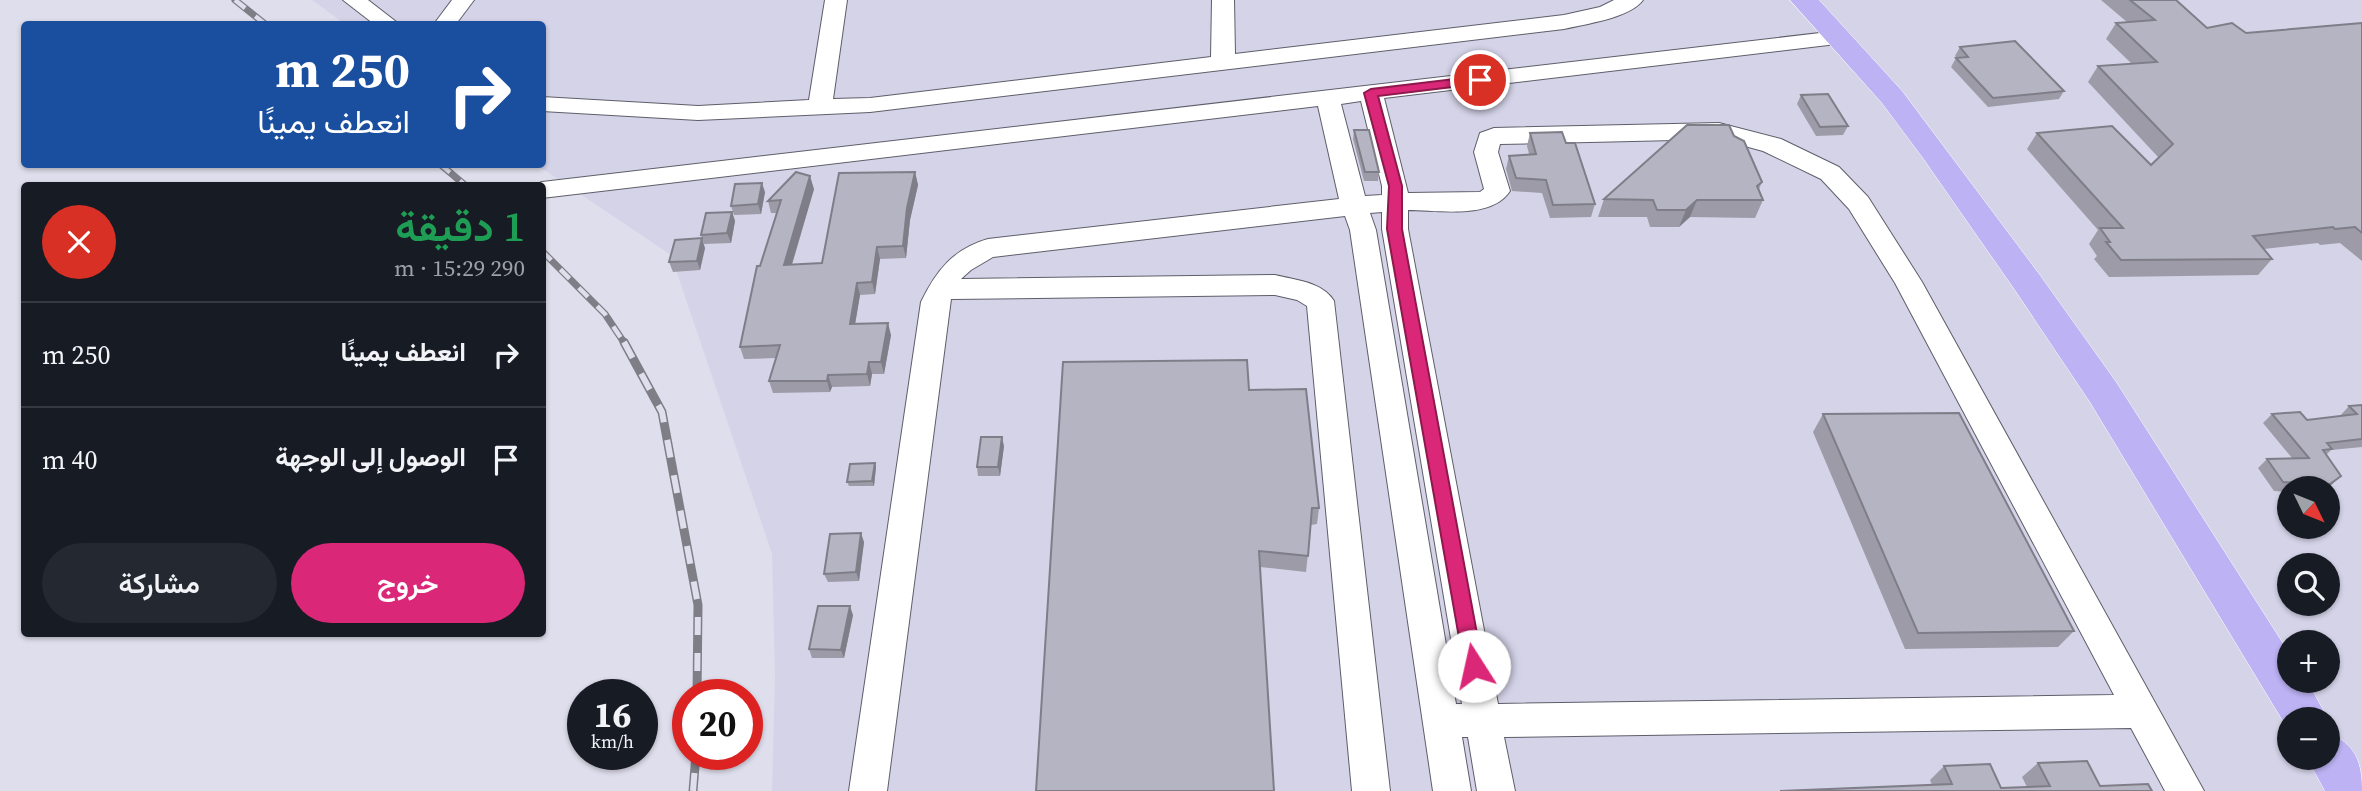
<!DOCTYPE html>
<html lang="ar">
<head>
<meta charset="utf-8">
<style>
  :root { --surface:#171b24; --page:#242831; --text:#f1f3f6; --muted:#9ea1a6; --line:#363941; --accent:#db2777 }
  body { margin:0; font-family:"Source Serif 4",Vazirmatn,serif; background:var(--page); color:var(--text); direction:rtl; height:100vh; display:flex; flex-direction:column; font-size:26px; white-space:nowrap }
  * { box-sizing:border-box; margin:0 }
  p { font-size:23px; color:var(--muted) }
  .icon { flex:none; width:38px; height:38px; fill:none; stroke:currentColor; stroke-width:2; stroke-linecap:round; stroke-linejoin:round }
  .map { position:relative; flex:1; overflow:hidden; direction:ltr }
  .sheet { position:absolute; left:21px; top:182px; width:525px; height:455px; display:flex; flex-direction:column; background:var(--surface); border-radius:7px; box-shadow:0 2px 5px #0004; direction:rtl }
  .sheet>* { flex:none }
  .banner { position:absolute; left:21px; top:21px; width:525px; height:147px; border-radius:7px; box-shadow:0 2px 5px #0004; direction:rtl; background:#1a4fa0; color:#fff; overflow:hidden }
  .needle { width:46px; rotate:133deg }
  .tools { position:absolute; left:2277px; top:476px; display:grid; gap:14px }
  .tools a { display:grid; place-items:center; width:63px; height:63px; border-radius:50%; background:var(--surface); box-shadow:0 2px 5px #0004; font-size:35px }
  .speed { position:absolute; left:567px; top:679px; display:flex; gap:14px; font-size:35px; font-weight:700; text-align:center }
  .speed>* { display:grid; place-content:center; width:91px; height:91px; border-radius:50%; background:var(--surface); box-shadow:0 2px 5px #0004; line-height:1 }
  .speed small { font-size:18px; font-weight:400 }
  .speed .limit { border:10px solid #d22; background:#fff; color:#111 }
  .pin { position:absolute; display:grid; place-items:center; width:60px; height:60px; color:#fff; margin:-30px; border:4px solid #fff; border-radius:50%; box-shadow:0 2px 7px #0007 }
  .me { position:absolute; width:77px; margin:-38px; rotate:350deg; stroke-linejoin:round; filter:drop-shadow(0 0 5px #0008) }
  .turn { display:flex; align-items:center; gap:24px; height:147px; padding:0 21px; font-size:32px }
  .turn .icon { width:91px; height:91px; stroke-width:2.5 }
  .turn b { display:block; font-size:49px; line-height:60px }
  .round { display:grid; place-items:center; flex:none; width:74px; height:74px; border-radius:37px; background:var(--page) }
  .overview { display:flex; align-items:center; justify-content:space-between; height:119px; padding:0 21px }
  h1 { font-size:42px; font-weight:600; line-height:52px; color:#1e9e55 }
  .button { display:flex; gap:14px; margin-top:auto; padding:14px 21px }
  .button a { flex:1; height:80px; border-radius:42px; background:var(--accent); color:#fff; font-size:28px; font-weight:600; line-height:80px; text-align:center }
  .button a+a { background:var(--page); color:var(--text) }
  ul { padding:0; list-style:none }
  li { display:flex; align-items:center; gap:21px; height:105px; padding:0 21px; border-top:2px solid var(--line) }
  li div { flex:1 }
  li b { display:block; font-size:26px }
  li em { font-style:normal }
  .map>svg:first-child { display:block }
  .built { fill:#d5d3e8; fill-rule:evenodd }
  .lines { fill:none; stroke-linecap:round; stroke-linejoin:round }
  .minor-casing { stroke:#5e5e6a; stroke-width:2 }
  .major-casing { stroke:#fff; stroke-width:1 }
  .minor { fill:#fff; fill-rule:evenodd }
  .major { fill:#bdb2f3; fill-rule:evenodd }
  .rail-far1-casing { stroke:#7f7e87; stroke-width:7 }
  .rail-casing { stroke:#7f7e87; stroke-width:9 }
  .rail-far1 { stroke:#dfdeec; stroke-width:4.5; stroke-dasharray:13; stroke-linecap:butt }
  .rail { stroke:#dfdeec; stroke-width:6; stroke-dasharray:18; stroke-linecap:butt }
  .wall { fill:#9c9ba7 }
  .shaded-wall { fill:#7f7e88 }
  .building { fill:#b5b4c2; stroke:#7f7e88; stroke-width:2 }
  .route { fill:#db2777; stroke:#8e194d; stroke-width:2 }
</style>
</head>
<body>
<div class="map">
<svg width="2362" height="791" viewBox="0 0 2362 791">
  <rect width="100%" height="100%" fill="#dfdeec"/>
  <path class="built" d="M312,0H2362V791H772L775,676L772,554L671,255L537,165L542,164V24H345ZM2289,488H2328V527H2289ZM2289,565H2328V604H2289ZM2289,642H2328V681H2289ZM2289,719H2328V758H2289Z"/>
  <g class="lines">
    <g class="minor-casing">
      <g id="minor">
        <path d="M343,0H368L399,24H374Z"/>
        <path d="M452,0H474L456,24H434Z"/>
        <path d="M825,0H847L833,99L870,98L1211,57L1212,0H1234L1235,54L1564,15L1600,7L1614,0H1643C1630,18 1585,24 1564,29L870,112L698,120L542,111V97L698,106L809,100Z"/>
        <path d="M1837,31L1845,33L1848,38L1845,43L1384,98L1408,193L1480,192L1484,189L1474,152L1480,133L1494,128L1719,123L1781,139L1839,167L1868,197L1922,282L2204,791H2165L2131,728L1504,737L1515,791H1477L1468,737H1462L1471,791H1433L1350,230L1345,216L993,257L971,270L961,279L1275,275C1295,280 1323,282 1334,301L1390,791H1352L1307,306L1297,300L1275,295L951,299L887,791H849L921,302C936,271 953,249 988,239L1339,199L1318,106L542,198V186H532L542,182ZM1361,101L1382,186V195L1365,196L1341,104ZM1719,139L1763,151L1821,179L1849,209L1895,283L2114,695L1498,704L1408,229V210C1438,210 1491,220 1510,191L1498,152L1500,144ZM1382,212V229L1462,704H1456L1376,230L1370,213Z"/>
      </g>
    </g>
    <g class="major-casing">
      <g id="major">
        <path d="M1790,0H1819L1902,91L2039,274L2116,382L2289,653V681H2307L2328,719V721L2289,719V731L2090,402L2015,290L1923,158L1882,103Z"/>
        <path d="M2328,733C2356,744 2362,763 2362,791H2325L2307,758H2328Z"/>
      </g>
    </g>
    <use href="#minor" class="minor"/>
    <use href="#major" class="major"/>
    <g class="rail-far1-casing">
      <g id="rail-far1">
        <path d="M235,0L265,24"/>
        <path d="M440,164L466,186"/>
        <path d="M542,251L605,314L625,344"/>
      </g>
    </g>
    <g class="rail-casing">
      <g id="rail">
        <path d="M624,342L662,412L698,605L697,695"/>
        <path d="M693,791L696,754"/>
      </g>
    </g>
    <use href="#rail-far1" class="rail-far1"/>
    <use href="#rail" class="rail"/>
  </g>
  <g class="wall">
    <path d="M2101,0H2176L2207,28L2246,33L2362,23V261L2340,243L2320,245L2318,243L2264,249L2272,259L2258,275L2109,277L2094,259L2097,256L2089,244L2098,230L2027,149L2037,133L2151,165L2159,158L2088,82L2098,66L2132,64L2106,39L2116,23L2127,22Z"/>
    <path d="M1960,47L2064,91L2059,99L1988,107L1951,67L1956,58H1957L1955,56Z"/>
    <path d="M1801,95L1848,126L1843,135L1816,136L1797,104Z"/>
    <path d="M1354,130L1379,172L1378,181H1364L1353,139Z"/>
    <path d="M1530,133L1566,143L1595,204L1591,217L1550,218L1542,193L1512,191L1506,169L1509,156L1529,154L1527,146Z"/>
    <path d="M1734,136L1762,182L1759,189L1763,200L1755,218L1690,217L1679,227H1650L1647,217H1598L1604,199Z"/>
    <path d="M915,172L918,185L910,220L906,258L880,259L875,294L860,295L855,324L891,335L884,374H872L870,386L832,387L830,392L773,393L769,381L776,358L744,359L740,347L760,266L777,213H771L768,201L814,189L792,265L822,263Z"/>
    <path d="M765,192L761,214L734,215L731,206Z"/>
    <path d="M732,212L735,221L731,243L704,244L701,235Z"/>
    <path d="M705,248L700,270L673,272L669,262Z"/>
    <path d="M1249,390L1319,508L1317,524L1311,525L1306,572L1260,567Z"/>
    <path d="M2362,405V447L2331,450L2326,455L2341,476L2327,488H2289V492L2274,491L2258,468L2267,459L2292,458L2263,423L2272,414L2307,420L2340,416L2349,406Z"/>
    <path d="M1823,414L2074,631L2058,647L1905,649L1813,432Z"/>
    <path d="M1004,446L1000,476H978L977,467Z"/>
    <path d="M875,463L876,467L874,486H849L847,482Z"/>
    <path d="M864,542L859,581L828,582L824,574Z"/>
    <path d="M853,615L844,658H812L809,649Z"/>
    <path d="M2087,761L2100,786L2148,784L2152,791H1780L1932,785L1930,780L1944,766L1990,764L2001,788L2027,787L2022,777L2038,763Z"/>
  </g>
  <g class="shaded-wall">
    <path d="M915,172L918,185L910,220L906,258L903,246L907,208Z"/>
    <path d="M810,176L814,189L788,277L784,265Z"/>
    <path d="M762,183L765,192L761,214L758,204Z"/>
    <path d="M1697,200L1690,217L1679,227L1686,210Z"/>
    <path d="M732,212L735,221L731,243L727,233Z"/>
    <path d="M702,238L705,248L700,270L697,261Z"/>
    <path d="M877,247L880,259L875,294L872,282Z"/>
    <path d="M857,283L860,295L853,336L850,324Z"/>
    <path d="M888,323L891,335L884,374L881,362Z"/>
    <path d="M869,362L872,374L870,386L867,374Z"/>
    <path d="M828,375L832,387L830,392L827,381Z"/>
    <path d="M1002,437L1004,446L1000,476L998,467Z"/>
    <path d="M875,463L876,467L874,486L872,481Z"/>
    <path d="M2341,476L2331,485L2325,488L2330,484Z"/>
    <path d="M861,533L864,542L859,581L856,572Z"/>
    <path d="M850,606L853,615L844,658L841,650Z"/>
  </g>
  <g class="building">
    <path d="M2130,0H2176L2207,28L2232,23L2246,33L2362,23V233L2355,227L2335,229L2333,227L2253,236L2272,259L2121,260L2106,242H2110L2100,228H2123L2037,133L2112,126L2151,165L2173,144L2098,66L2157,62L2116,23L2155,20Z"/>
    <path d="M2015,41L2064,91L1993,98L1956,58L1968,57L1960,47Z"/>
    <path d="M1828,94L1848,126L1820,127L1801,95Z"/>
    <path d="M1687,125H1729L1734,136L1744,141L1762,182L1757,186L1763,200H1697L1686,210H1657L1653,200L1604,199Z"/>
    <path d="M1354,130H1369L1379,172H1365Z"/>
    <path d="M1562,132L1566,143H1575L1595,204L1553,205L1546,180L1516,178L1509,156L1536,154L1530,133Z"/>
    <path d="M796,172L810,176L784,265L822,263L839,173L915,172L907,208L903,246L877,247L872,282L857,283L850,324L888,323L881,362H869L867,374L828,375L827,381H769L780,345L740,347L757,266H760L781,200L768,201Z"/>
    <path d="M762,183L758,204L731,206L735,184Z"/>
    <path d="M732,212L727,233L701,235L706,213Z"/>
    <path d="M702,238L697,261L669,262L675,240Z"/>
    <path d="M1247,360L1249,390L1306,389L1319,508H1312L1308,556L1259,551L1274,791H1036L1063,362Z"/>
    <path d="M2362,405V439L2327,443L2332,449L2323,450L2341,476L2330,484L2283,482L2267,459L2309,458L2272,414L2300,412L2307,420L2357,414L2349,406Z"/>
    <path d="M1959,413L2074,631L1918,633L1823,414Z"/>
    <path d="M981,437H1002L998,467H977Z"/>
    <path d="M875,463L872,481L847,482L850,464Z"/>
    <path d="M861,533L856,572L824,574L830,534Z"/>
    <path d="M818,606H850L841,650L809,649Z"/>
    <path d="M2087,761L2100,786L2148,784L2152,791H1780L1952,784L1944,766L1990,764L2001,788L2050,786L2038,763Z"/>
  </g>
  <path class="route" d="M1480,76L1485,77V83L1378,96L1402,186V229L1483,666L1480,672L1474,675L1467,672L1464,666L1387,229L1389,186L1364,93L1371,89Z"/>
</svg>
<div class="tools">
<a><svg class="needle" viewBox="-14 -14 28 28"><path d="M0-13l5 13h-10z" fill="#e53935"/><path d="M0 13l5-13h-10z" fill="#9ea1a6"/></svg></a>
<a><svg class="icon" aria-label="search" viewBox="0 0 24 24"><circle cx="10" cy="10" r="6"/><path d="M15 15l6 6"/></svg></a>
<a>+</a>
<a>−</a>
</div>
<div class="speed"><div>16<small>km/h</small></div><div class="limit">20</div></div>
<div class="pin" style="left:1480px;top:80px;background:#d93025"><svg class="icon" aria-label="arrive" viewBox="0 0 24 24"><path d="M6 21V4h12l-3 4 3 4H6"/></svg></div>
<svg class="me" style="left:1474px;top:666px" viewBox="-20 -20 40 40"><circle r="19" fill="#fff"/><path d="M0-13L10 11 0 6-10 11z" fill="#db2777"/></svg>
<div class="banner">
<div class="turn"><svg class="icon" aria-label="right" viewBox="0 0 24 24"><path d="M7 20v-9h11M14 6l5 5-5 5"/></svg><div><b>250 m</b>انعطف يمينًا</div></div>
</div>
<section class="sheet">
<div class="overview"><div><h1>1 دقيقة</h1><p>290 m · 15:29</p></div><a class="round" style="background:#d93025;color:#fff"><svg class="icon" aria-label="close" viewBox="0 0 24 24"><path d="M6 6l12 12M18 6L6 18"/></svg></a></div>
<ul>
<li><svg class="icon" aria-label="right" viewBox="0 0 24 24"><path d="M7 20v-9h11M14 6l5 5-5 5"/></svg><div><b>انعطف يمينًا</b></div><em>250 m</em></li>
<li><svg class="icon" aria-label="arrive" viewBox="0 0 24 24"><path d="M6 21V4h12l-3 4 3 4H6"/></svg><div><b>الوصول إلى الوجهة</b></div><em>40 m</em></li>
</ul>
<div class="button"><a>خروج</a><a>مشاركة</a></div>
</section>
</div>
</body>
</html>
